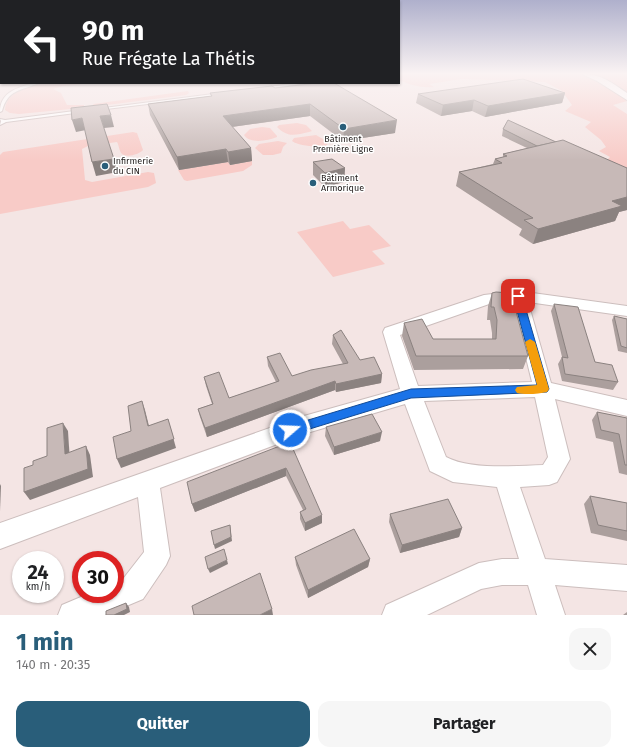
<!DOCTYPE html>
<html lang="fr">
<head>
<meta charset="utf-8">
<style>
  :root { --surface:#fff; --page:#f6f6f6; --text:#202124; --muted:#757577; --accent:#295e7a }
  body { margin:0; font-family:"Fira Sans",sans-serif; background:var(--page); color:var(--text); height:100vh; display:flex; flex-direction:column; font-size:15px; white-space:nowrap }
  * { box-sizing:border-box; margin:0 }
  p { font-size:13px; color:var(--muted) }
  .icon { flex:none; width:22px; height:22px; fill:none; stroke:currentColor; stroke-width:2; stroke-linecap:round; stroke-linejoin:round }
  .map { position:relative; height:615px; overflow:hidden }
  .panel { display:flex; flex-direction:column; background:var(--surface); flex:1 }
  .panel>* { flex:none }
  .hud { position:absolute; left:0px; top:0px; width:400px; height:84px; box-shadow:0 1px 3px #0004; background:#202124; color:#fff; overflow:hidden }
  .speed { position:absolute; left:12px; top:551px; display:flex; gap:8px; font-size:20px; font-weight:700; text-align:center }
  .speed>* { display:grid; place-content:center; width:52px; height:52px; border-radius:50%; background:var(--surface); box-shadow:0 1px 3px #0004; line-height:1 }
  .speed small { font-size:10px; font-weight:400 }
  .speed .limit { border:6px solid #d22; background:#fff; color:#111 }
  .pin { position:absolute; display:grid; place-items:center; width:34px; height:34px; color:#fff; margin:-17px; border-radius:8px; box-shadow:0 2px 6px #0006 }
  .me { position:absolute; width:44px; margin:-22px; rotate:71deg; stroke-linejoin:round; filter:drop-shadow(0 0 3px #0008) }
  .turn { display:flex; align-items:center; gap:14px; height:84px; padding:0 16px; font-size:18px }
  .turn .icon { width:52px; height:52px; stroke-width:2.5 }
  .turn b { display:block; font-size:28px; line-height:34px }
  .round { display:grid; place-items:center; flex:none; width:42px; height:42px; border-radius:12px; background:var(--page) }
  .summary { display:flex; align-items:center; justify-content:space-between; height:68px; padding:0 16px }
  h1 { font-size:24px; font-weight:700; line-height:30px; color:var(--accent) }
  .primary-button { display:flex; gap:8px; margin-top:auto; padding:8px 16px }
  .primary-button a { flex:1; height:46px; border-radius:12px; background:var(--accent); color:#fff; font-size:16px; font-weight:700; line-height:46px; text-align:center }
  .primary-button a+a { background:var(--page); color:var(--text) }
  .map>svg:first-child { display:block }
  .green { fill:#f8cbc7 }
  .lines { fill:none; stroke-linecap:round; stroke-linejoin:round }
  .service-casing { stroke:#ccbebd; stroke-width:2 }
  .minor-casing { stroke:#ccbebd; stroke-width:2 }
  .tertiary-casing { stroke:#ccbebd; stroke-width:2 }
  .service { fill:#fff; fill-rule:evenodd }
  .minor { fill:#fff; fill-rule:evenodd }
  .tertiary { fill:#fff; fill-rule:evenodd }
  .wall { fill:#ab9f9d }
  .shaded-wall { fill:#8b8280 }
  .building { fill:#c7b9b7; stroke:#8b8280 }
  .route { fill:#1a73e8; stroke:#114b97 }
  .slow { fill:#f59e0b }
  .poi-dot { fill:#295e7a; stroke:#fff; stroke-width:1.5 }
  .labels { text-anchor:middle; stroke-width:3; stroke-linejoin:round; paint-order:stroke }
  .far-poi-label { font-size:9px; fill:#211c1b; stroke:#fff; text-anchor:start }
</style>
</head>
<body>
<div class="map">
<svg width="627" height="615" viewBox="0 0 627 615">
  <rect width="100%" height="100%" fill="#f4e5e4"/>
  <g class="green">
    <path d="M399,74H580C598,80 612,90 627,101L613,105L627,114V169L607,160L610,157L599,151L606,147L601,140L585,127L591,122L565,111L572,105L562,91L545,82L462,79L429,84L434,87C420,88 411,85 399,80Z"/>
    <path d="M590,74H627V93L595,75Z"/>
    <path d="M42,83H92L63,86L53,89L61,93L67,105H84V107L81,108L19,114L10,113L5,110C6,92 27,88 42,83Z"/>
    <path d="M188,91L189,93L186,95L99,106H94L93,104Z"/>
    <path d="M297,123L306,125L312,131L309,132C295,135 288,138 277,127L279,125Z"/>
    <path d="M262,127L270,128L277,136V137C267,141 250,144 244,135L250,129Z"/>
    <path d="M133,132L137,133L143,150C140,154 127,158 122,154C119,151 119,145 117,142L88,146L82,149L85,180L92,182L148,172L154,173L156,183L148,187L0,214V155L3,152Z"/>
    <path d="M316,135L328,142L327,145C318,148 299,146 292,141L294,138Z"/>
    <path d="M278,141L287,143L283,147L281,153L273,155H263L255,148L259,144Z"/>
    <path d="M252,161V165L243,171L187,181L184,180L178,170L228,162L230,165Z"/>
    <path d="M343,221L350,229L369,225L391,246L372,251L385,264L333,277L297,232Z"/>
  </g>
  <g class="lines">
    <g class="service-casing">
      <g id="service">
        <path d="M33,83H39C21,91 8,89 2,111L0,112C0,92 17,88 33,83Z"/>
        <path d="M297,83H308L264,89L262,88Z"/>
        <path d="M221,93L222,95L98,110L96,109Z"/>
        <path d="M82,110L83,112L6,122L0,125L1,121L0,119L5,120Z"/>
      </g>
    </g>
    <g class="minor-casing">
      <path id="minor" d="M518,291L627,306V316L528,302L551,383L627,400V416L555,399L570,459L557,482L549,485L520,487L545,559L627,565V591L555,585L565,615H537L528,585H502L481,589L427,615H382L386,605L479,563L502,559H519L497,487L453,482L430,471L405,404L307,433L160,488L170,556L166,565L143,599L105,615H58L62,605L88,594H115V583L123,579L144,552L138,497L0,549V523L304,416L400,389L383,332L385,328L484,295ZM512,301L532,382L418,386L400,335L492,303ZM535,397L548,457L543,465C516,466 470,470 446,457L424,401Z"/>
    </g>
    <g class="tertiary-casing">
      <path id="tertiary" d="M582,74C600,73 612,83 627,93V100L597,81Z"/>
    </g>
    <use href="#service" class="service"/>
    <use href="#minor" class="minor"/>
    <use href="#tertiary" class="tertiary"/>
  </g>
  <g class="wall">
    <path d="M275,88L395,133L343,141L310,116L232,127L251,148L252,161L230,165L228,162L179,170L150,115L148,104L211,96L210,93Z"/>
    <path d="M565,93L562,103L485,117L472,111L441,116L416,103L418,94Z"/>
    <path d="M503,129L556,142L627,168V210L619,212L615,221L533,244L519,235L522,229L456,186L459,172L493,164L495,159L503,157V154L527,148L502,136Z"/>
    <path d="M313,162L345,168L344,182L325,187L313,175Z"/>
    <path d="M492,293L528,356L523,369L414,370L402,336L404,323L433,339H492V333L490,320H487L488,306Z"/>
    <path d="M554,304L595,362L618,382L613,390L562,381L558,364L562,357L551,311Z"/>
    <path d="M614,316L627,319V353L618,351L612,320Z"/>
    <path d="M333,335L360,360L382,374L381,383L336,392L335,390L207,437L200,417L198,409L212,404L206,386L204,377L229,398L276,382L268,366L267,357L292,376L343,364L332,344Z"/>
    <path d="M597,412L627,418V475L619,473L613,442L596,438L592,420Z"/>
    <path d="M326,427L380,441L334,455L325,436Z"/>
    <path d="M290,442L322,523L305,531L300,519V512L303,510L286,476L195,512L192,504Z"/>
    <path d="M590,496L627,503V541L591,533L584,504Z"/>
    <path d="M390,514L462,528L459,537L400,553L389,522Z"/>
    <path d="M295,557L370,559L368,567L308,598L296,565Z"/>
    <path d="M627,612V615H623Z"/>
  </g>
  <g class="shaded-wall">
    <path d="M565,93L562,103L485,117L488,106Z"/>
    <path d="M474,100L472,111L441,116L443,105Z"/>
    <path d="M310,104V116L224,128L223,116Z"/>
    <path d="M111,115L114,127L104,128L100,116Z"/>
    <path d="M82,118L86,130L76,132L72,120Z"/>
    <path d="M397,120L395,133L343,141L344,129Z"/>
    <path d="M251,148L252,161L230,165L228,152Z"/>
    <path d="M226,149L228,162L179,170L177,157Z"/>
    <path d="M114,159L118,172L96,176L92,162Z"/>
    <path d="M345,168L344,182L325,187V173Z"/>
    <path d="M627,197V210L619,212L615,221L533,244L538,229L612,201Z"/>
    <path d="M382,374L381,383L336,392V384Z"/>
    <path d="M335,381V390L207,437L205,428Z"/>
    <path d="M142,401L145,410L151,434L148,426Z"/>
    <path d="M168,419L176,448L121,468L117,459Z"/>
    <path d="M63,423L68,431L70,462L65,454Z"/>
    <path d="M382,432L380,441L334,455V447Z"/>
    <path d="M86,446L90,455L93,477L30,500L24,492Z"/>
    <path d="M286,468V476L195,512L192,504Z"/>
    <path d="M0,484L1,486L0,511Z"/>
    <path d="M322,515V523L305,531V523Z"/>
    <path d="M230,525L232,541L215,549L214,545Z"/>
    <path d="M462,528L459,537L400,553L402,545Z"/>
    <path d="M370,559L368,567L308,598V590Z"/>
    <path d="M227,560L228,564L210,573L208,569Z"/>
    <path d="M126,603L129,607L130,612L124,615H114Z"/>
    <path d="M272,609L273,615H260Z"/>
  </g>
  <g class="building">
    <path d="M523,79L565,93L488,106L474,100L443,105L418,94Z"/>
    <path d="M317,83H334L397,120L344,129L310,104L223,116L251,148L228,152L226,149L177,157L148,104L212,96L210,93L272,86L275,88Z"/>
    <path d="M107,104L111,115L100,116L114,159L92,162L82,118L72,120L71,108Z"/>
    <path d="M508,120L556,142L537,146L503,129Z"/>
    <path d="M563,140L627,168V197L612,201L622,206L538,229L524,220L533,218L459,172L502,163L495,159L507,156L503,154Z"/>
    <path d="M332,159L345,168L325,173L313,162Z"/>
    <path d="M496,292L511,293L528,356H416L404,323L422,319L433,339H496L497,320L494,307H491L492,293Z"/>
    <path d="M554,304L578,307L595,362L612,365L618,382L565,374L562,357L568,358Z"/>
    <path d="M614,316L627,319V348L621,346Z"/>
    <path d="M341,330L360,360L374,357L382,374L336,384L335,381L205,428L198,409L213,404L204,377L219,372L229,398L279,381L267,357L280,353L292,376L311,370L348,363L333,335Z"/>
    <path d="M142,401L148,426L168,419L174,439L117,459L113,437L131,431L128,406Z"/>
    <path d="M597,412L627,418V465H625L619,434L601,430Z"/>
    <path d="M372,414L382,432L334,447L326,427Z"/>
    <path d="M63,423L65,454L86,446L88,469L24,492V468L33,465V461L47,456V428Z"/>
    <path d="M290,442L322,515L305,523L300,512L306,509L286,468L192,504L187,482Z"/>
    <path d="M590,496L627,503V531L598,525Z"/>
    <path d="M448,499L462,528L402,545L390,514Z"/>
    <path d="M230,525L231,537L214,545L211,531Z"/>
    <path d="M354,529L370,559L308,590L295,557Z"/>
    <path d="M224,549L227,560L208,569L205,557Z"/>
    <path d="M260,573L272,609L260,615H194L192,606Z"/>
    <path d="M126,603L127,609L114,615H106V611Z"/>
  </g>
  <linearGradient id="sky" x2="0" y2="1"><stop stop-color="#afb0cc"/><stop offset="0.46" stop-color="#faf3f3"/><stop offset="1" stop-color="#faf3f3" stop-opacity="0"/></linearGradient>
  <rect width="627" height="160" fill="url(#sky)"/>
  <path class="route" d="M518,293L522,296L549,389L547,392L411,398L290,435L285,434L284,430L285,427L411,389L537,385L513,296Z"/>
  <path class="slow" d="M530,339L535,342L549,389L547,392C539,394 525,395 517,393L515,390L517,387L537,385L525,342Z"/>
  <g class="poi-dot">
    <circle cx="343" cy="127" r="4"/>
    <circle cx="105" cy="166" r="4"/>
    <circle cx="313" cy="183" r="4"/>
  </g>
  <g class="labels">
    <g class="far-poi-label">
      <text x="343" y="142" text-anchor="middle">Bâtiment<tspan x="343" dy="10">Première Ligne</tspan></text>
      <text x="113" y="164">Infirmerie<tspan x="113" dy="10">du CIN</tspan></text>
      <text x="321" y="181">Bâtiment<tspan x="321" dy="10">Armorique</tspan></text>
    </g>
  </g>
</svg>
<div class="speed"><div>24<small>km/h</small></div><div class="limit">30</div></div>
<div class="pin" style="left:518px;top:296px;background:#d93025"><svg class="icon" aria-label="arrive" viewBox="0 0 24 24"><path d="M6 21V4h12l-3 4 3 4H6"/></svg></div>
<svg class="me" style="left:290px;top:430px" viewBox="-20 -20 40 40"><circle r="17" fill="#1a73e8" stroke="#fff" stroke-width="3"/><path d="M0-11L8 9 0 5-8 9z" fill="#fff"/></svg>
<div class="hud">
<div class="turn"><svg class="icon" aria-label="left" viewBox="0 0 24 24"><path d="M17 20v-9H6M10 6l-5 5 5 5"/></svg><div><b>90 m</b>Rue Frégate La Thétis</div></div>
</div>
</div>
<section class="panel">
<div class="summary"><div><h1>1 min</h1><p>140 m · 20:35</p></div><a class="round"><svg class="icon" aria-label="close" viewBox="0 0 24 24"><path d="M6 6l12 12M18 6L6 18"/></svg></a></div>
<div class="primary-button"><a>Quitter</a><a>Partager</a></div>
</section>
</body>
</html>
